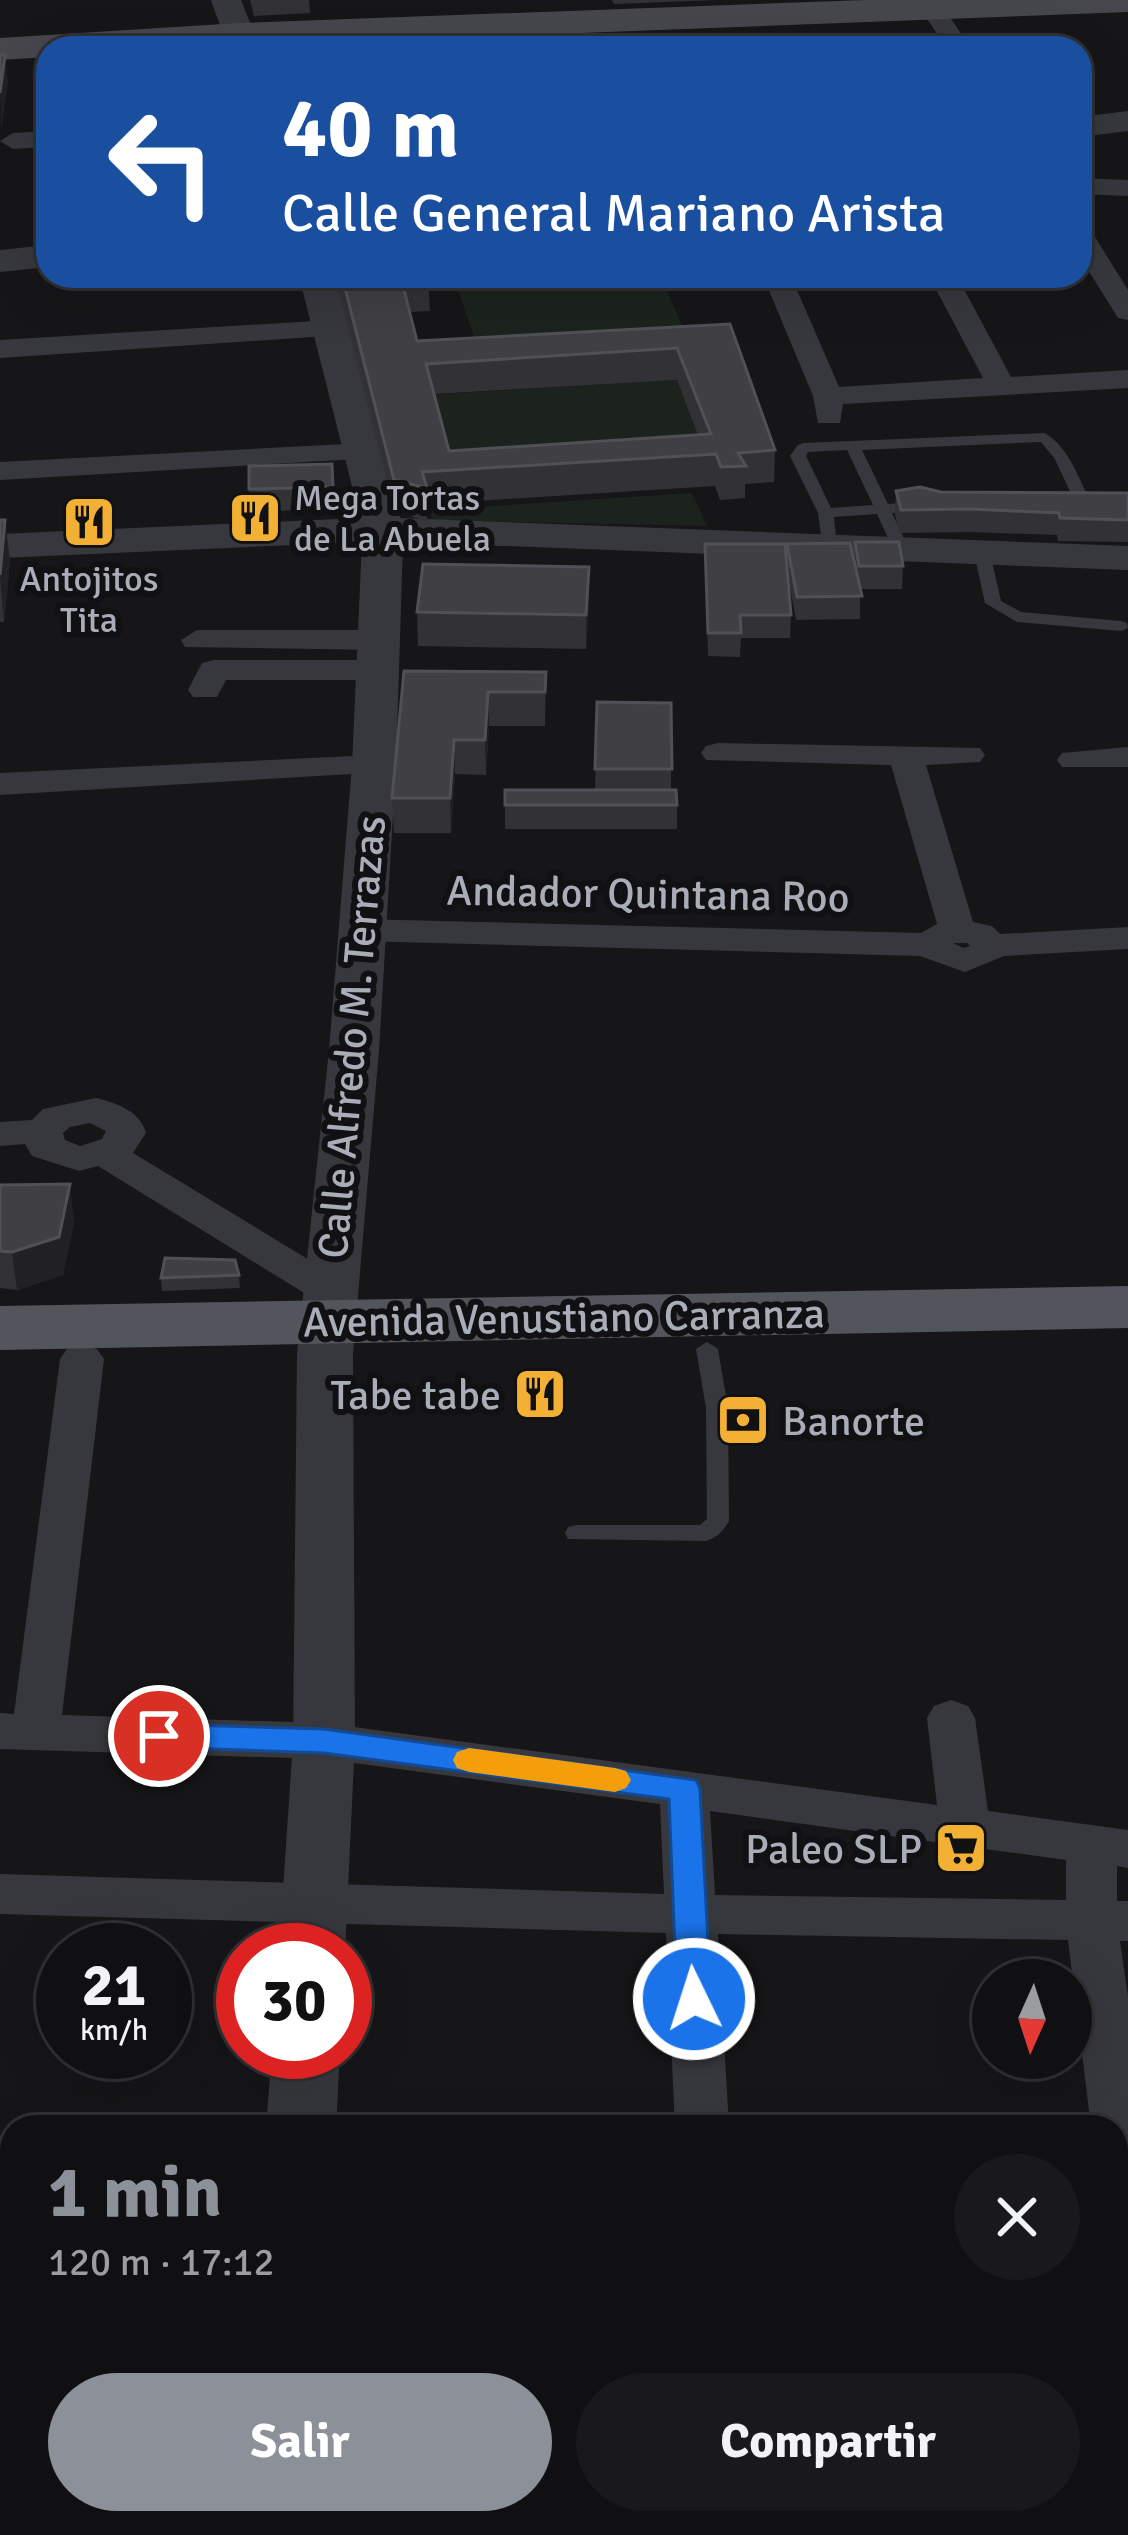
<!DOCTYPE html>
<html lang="es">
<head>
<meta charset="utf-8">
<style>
  :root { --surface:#101012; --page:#19191b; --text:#f1f3f6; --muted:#9c9d9f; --line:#303032; --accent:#8c9099 }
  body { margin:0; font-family:Signika,sans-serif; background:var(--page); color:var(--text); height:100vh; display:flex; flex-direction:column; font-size:45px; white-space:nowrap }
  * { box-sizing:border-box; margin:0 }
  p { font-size:39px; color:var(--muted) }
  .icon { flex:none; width:66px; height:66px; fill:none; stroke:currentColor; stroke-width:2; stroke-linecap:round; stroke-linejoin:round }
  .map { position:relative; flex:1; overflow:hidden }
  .side { position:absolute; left:0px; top:2115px; width:1128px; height:420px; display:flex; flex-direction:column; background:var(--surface); border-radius:36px 36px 0 0; box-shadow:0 12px 48px #0002,0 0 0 3px var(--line) }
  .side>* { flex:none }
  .top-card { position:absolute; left:36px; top:36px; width:1056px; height:252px; border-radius:36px; box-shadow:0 12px 48px #0002,0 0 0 3px var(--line); background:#1a4fa0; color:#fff; overflow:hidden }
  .needle { width:78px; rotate:183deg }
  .tools { position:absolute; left:972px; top:1959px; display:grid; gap:24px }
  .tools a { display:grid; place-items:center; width:120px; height:120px; border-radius:50%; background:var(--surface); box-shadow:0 12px 48px #0002,0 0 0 3px var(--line); font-size:60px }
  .speed { position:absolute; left:36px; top:1923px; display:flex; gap:24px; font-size:60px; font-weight:700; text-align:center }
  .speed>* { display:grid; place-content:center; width:156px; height:156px; border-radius:50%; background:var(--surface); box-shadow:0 12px 48px #0002,0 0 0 3px var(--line); line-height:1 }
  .speed small { font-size:30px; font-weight:400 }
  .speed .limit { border:18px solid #d22; background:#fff; color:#111 }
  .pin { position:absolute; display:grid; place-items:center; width:102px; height:102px; color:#fff; margin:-51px; border:6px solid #fff; border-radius:50%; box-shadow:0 3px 12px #0007 }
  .me { position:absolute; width:132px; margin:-66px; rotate:356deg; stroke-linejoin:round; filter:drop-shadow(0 0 9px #0008) }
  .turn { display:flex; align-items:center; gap:42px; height:252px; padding:0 48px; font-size:54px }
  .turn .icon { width:156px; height:156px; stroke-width:2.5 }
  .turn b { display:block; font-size:84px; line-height:102px }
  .round { display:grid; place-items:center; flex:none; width:126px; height:126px; border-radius:63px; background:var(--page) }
  .headline { display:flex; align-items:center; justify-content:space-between; height:204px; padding:0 48px }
  h1 { font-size:72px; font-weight:700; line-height:90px; color:var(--accent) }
  .cta { display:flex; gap:24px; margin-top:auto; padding:24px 48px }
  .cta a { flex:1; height:138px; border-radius:72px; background:var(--accent); color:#fff; font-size:48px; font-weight:700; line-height:138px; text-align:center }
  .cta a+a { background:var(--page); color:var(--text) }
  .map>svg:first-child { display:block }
  .green { fill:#1c231d }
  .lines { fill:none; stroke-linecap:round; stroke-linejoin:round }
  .service { fill:#37383d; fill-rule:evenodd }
  .minor { fill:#37383d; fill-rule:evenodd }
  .tertiary { fill:#37383d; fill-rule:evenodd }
  .secondary { fill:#45474d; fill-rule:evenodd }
  .primary { fill:#53555c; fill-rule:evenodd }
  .wall { fill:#323236; fill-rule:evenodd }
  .shaded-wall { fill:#212124 }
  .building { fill:#3f3f44; stroke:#4f5156; stroke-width:3; fill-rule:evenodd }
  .route { fill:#1a73e8; stroke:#114b97; stroke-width:3 }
  .slow { fill:#f59e0b }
  .labels { text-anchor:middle; stroke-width:12; stroke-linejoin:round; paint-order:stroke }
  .far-poi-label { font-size:36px; fill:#a8adb8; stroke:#111113; text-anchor:start }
  .street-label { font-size:42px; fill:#a8adb8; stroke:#111113 }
  .poi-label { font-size:42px; fill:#a8adb8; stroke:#111113; text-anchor:end }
</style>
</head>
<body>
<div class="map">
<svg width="1128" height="2535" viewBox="0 0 1128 2535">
  <rect width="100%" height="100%" fill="#161618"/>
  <g class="green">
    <path d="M453,276H660L691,345L482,359Z"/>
    <path d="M677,380L710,466L450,483L427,395Z"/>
    <path d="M692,493L707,526L432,520L429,510Z"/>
  </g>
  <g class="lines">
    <g class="service">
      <path d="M1045,433C1068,447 1078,476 1090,501L1087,504H1063V498L1072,496L1055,459L1041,442L862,450L888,504L922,501L930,506L922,511L892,513L909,549L901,554L893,549L877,514L834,517L837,547L835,550H823L818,513L790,456L798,445L803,443ZM847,450L873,505L831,508L806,456L808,452Z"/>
      <path d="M982,548L990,553L1001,601L1021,612L1121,621L1127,623L1128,628L1121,631L1017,622L985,603L974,553Z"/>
      <path d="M707,1342L718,1349L728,1408L729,1521C724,1530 717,1538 706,1541L568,1539L565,1533L568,1527L576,1525H700L707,1519L706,1408L696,1349Z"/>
    </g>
    <g class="minor">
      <path d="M914,0H938L971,48H947Z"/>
      <path d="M48,131V147L13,149L0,141L13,133Z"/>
      <path d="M1080,178L1128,180V196L1080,194Z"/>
      <path d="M1080,227L1090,229L1128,290V320L1118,318L1080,257Z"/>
      <path d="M763,276H791L839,387L983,378L929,276H957L1011,377L1128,370V388L843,404L840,423H818L813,396Z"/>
      <path d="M333,320L347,329L343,335L0,358V340Z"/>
      <path d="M364,443L375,446L379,452L375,458L0,480V462Z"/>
      <path d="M197,630H379L395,640L379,650L185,647L181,640Z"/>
      <path d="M214,660H378L395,670L378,680H226L217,697H193L188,690L202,663Z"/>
      <path d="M718,743L980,748L985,755L980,762L926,765L973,922L992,926L1000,934L1128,927V949L1004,956L965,972L920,956L360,941L347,938L341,930L347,922L360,919L921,933L937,924L891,765L706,760L701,753L706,746ZM953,943H967L970,946L963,948Z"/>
      <path d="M1128,747V767H1062L1057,760L1062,753Z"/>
      <path d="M374,755L386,758L391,765L386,772L0,795V773Z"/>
      <path d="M96,1098C117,1103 140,1111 146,1133L133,1153L344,1281L350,1290L344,1299L329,1303L314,1299L98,1166L79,1171L32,1156L25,1144L0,1146V1122L32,1120L43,1109ZM90,1123L106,1131L102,1139L80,1146L65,1140L63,1133L70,1127Z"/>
      <path d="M82,1345L97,1349L104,1359L62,1715L324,1723L937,1805L927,1718L934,1706L951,1700L968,1706L975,1718L988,1811L1128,1830V1868L1117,1866V1901H1128V1941H1120L1128,1997V2222L1116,2218V2127H1091L1068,1940L718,1934L729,2127H675L666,1933L0,1914V1874L664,1894L660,1804L324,1759L0,1749V1713L14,1714L60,1359L67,1349ZM710,1811L1066,1860V1900L715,1895Z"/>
      <path d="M12,2376V2428L0,2429V2377Z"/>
      <path d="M698,2523H758L759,2535H699Z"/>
    </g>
    <g class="tertiary">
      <path d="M211,0H241L260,48H228Z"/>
      <path d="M1128,111V131L1080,137V117Z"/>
      <path d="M48,245V267L0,272V250Z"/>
      <path d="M299,276H335L400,518L1128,546V570L403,542L396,765L379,1050L353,1354L355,1741L345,1951L279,1950L293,1741L297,1354L329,1050L352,765L362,542L0,558V534L360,518Z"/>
      <path d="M272,2052H340L336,2127H266Z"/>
      <rect x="241" y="2523" width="78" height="12"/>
    </g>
    <path class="secondary" d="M866,0H1128V12L190,48H48V57L0,60V38L239,23Z"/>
    <path class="primary" d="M1128,1286V1328L0,1350V1306Z"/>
  </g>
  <g class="wall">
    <path d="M250,0H309L310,13L254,16Z"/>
    <path d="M612,0H717L614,4Z"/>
    <path d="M335,276H428L430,311L410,312L417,341L730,324L775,450L774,482L745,484V498L720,500L715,486L427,504V521L395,512ZM677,380L698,435L449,451L434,394Z"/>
    <path d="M332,464L334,509L250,512L249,489Z"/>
    <path d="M896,491L1128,493V542L1058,541L1057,535L969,532L899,533L895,514Z"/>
    <path d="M0,520H5L10,562L4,622H0Z"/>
    <path d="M855,542L903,566L902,589H860V619L796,620L788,576L791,615L790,638H741L740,657L708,656L705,544L786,558L787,544L854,561Z"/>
    <path d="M589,600L586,649L418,646L417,612Z"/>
    <path d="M404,671L546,672L545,726H489L486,775L455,774L451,833H394L392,798Z"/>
    <path d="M597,702L671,703V790L677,805V829H505V790H595Z"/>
    <path d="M0,1185L74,1222L63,1275L17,1290L0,1288Z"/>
    <path d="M239,1275L240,1288L162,1291L161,1278Z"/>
  </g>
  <g class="shaded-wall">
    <path d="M5,55L8,83L1,132L0,93Z"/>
    <path d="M5,520L10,562L4,622L0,575Z"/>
    <path d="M589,567V600L586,649V615Z"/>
    <path d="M488,692L489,726L486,775L485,740Z"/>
    <path d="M454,740L455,774L451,833L450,798Z"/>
    <path d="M70,1184L74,1222L63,1275L17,1290L12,1252Z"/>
  </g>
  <g class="building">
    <path d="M0,55H5L0,93Z"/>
    <path d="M342,276H428L429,281L402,282L417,341L730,324L775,450L738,453L746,466L721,467L716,454L422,472L427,488L394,480ZM677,348L711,434L449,451L426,364Z"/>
    <path d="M332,464L333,487L249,489V466Z"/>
    <path d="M920,487L941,492L1128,493V520L1060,518L1059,513L971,509L901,510L896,491Z"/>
    <path d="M0,520H5L0,575Z"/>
    <path d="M855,542H899L903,566H859Z"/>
    <path d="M850,543L862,596L797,597L787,544Z"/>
    <path d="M705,544H785L791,615H740L741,633H708Z"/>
    <path d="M423,564L589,567L586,615L417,612Z"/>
    <path d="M404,671L546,672L545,692H488L485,740H454L450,798H392Z"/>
    <path d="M597,702L671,703L672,769H595Z"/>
    <path d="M505,790H676L677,805H505Z"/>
    <path d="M70,1184L59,1237L12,1252L0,1251V1185Z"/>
    <path d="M165,1258L235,1260L239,1275L161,1278Z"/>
  </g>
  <path class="route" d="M159,1724L324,1729L696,1780L700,1789L711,1999L706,2009L694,2013L682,2009L677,1999L669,1799L324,1753L159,1747L148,1744L143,1736L148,1728Z"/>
  <path class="slow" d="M469,1748L615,1768L626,1771L631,1780L626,1788L615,1792L469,1772L457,1768L453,1760L457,1752Z"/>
  <defs>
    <g id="restaurant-square" transform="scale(2.7)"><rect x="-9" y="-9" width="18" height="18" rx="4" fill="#f2b134" stroke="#111113"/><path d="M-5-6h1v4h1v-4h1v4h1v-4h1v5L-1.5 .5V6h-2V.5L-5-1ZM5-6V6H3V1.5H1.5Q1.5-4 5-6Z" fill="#111"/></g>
    <g id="bank-square" transform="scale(2.7)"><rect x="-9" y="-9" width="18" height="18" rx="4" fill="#f2b134" stroke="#111113"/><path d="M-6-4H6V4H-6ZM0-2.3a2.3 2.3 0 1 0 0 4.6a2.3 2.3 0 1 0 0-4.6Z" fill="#111"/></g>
    <g id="supermarket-square" transform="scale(2.7)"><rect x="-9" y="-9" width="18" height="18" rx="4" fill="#f2b134" stroke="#111113"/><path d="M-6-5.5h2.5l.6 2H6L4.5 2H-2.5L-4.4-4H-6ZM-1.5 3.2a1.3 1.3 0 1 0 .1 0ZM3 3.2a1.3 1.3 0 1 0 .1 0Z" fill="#111"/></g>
  </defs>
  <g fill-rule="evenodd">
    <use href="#restaurant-square" x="255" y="518"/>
    <use href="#restaurant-square" x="89" y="522"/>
    <use href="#restaurant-square" x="540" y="1394"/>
    <use href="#bank-square" x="743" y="1420"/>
    <use href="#supermarket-square" x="961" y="1848"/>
  </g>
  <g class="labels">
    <g class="far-poi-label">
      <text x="294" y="510">Mega Tortas<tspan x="294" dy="41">de La Abuela</tspan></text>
      <text x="89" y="591" text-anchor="middle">Antojitos<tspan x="89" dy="41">Tita</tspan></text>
    </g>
    <g class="street-label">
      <text transform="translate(648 893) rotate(1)" y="15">Andador Quintana Roo</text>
      <text transform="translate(351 1037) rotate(-85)" y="15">Calle Alfredo M. Terrazas</text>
      <text transform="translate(564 1317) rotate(-1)" y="15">Avenida Venustiano Carranza</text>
    </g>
    <g class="poi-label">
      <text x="501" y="1409">Tabe tabe</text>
      <text x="782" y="1435" text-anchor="start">Banorte</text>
      <text x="922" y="1863">Paleo SLP</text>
    </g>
  </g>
</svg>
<div class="tools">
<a><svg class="needle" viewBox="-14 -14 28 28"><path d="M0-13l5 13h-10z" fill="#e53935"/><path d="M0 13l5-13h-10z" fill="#9c9d9f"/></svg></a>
</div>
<div class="speed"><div>21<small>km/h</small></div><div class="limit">30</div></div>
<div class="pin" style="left:159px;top:1736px;background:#d93025"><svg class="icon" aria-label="arrive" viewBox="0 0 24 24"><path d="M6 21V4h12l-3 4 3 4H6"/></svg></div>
<svg class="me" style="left:694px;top:1999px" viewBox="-20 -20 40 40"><circle r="17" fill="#1a73e8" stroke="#fff" stroke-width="3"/><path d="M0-11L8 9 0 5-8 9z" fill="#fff"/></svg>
<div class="top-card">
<div class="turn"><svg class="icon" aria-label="left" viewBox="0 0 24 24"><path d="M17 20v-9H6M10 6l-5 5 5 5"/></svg><div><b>40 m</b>Calle General Mariano Arista</div></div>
</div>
<section class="side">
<div class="headline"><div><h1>1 min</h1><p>120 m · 17:12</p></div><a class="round"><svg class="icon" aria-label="close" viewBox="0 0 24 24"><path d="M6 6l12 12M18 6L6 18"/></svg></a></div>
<div class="cta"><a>Salir</a><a>Compartir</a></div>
</section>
</div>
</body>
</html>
